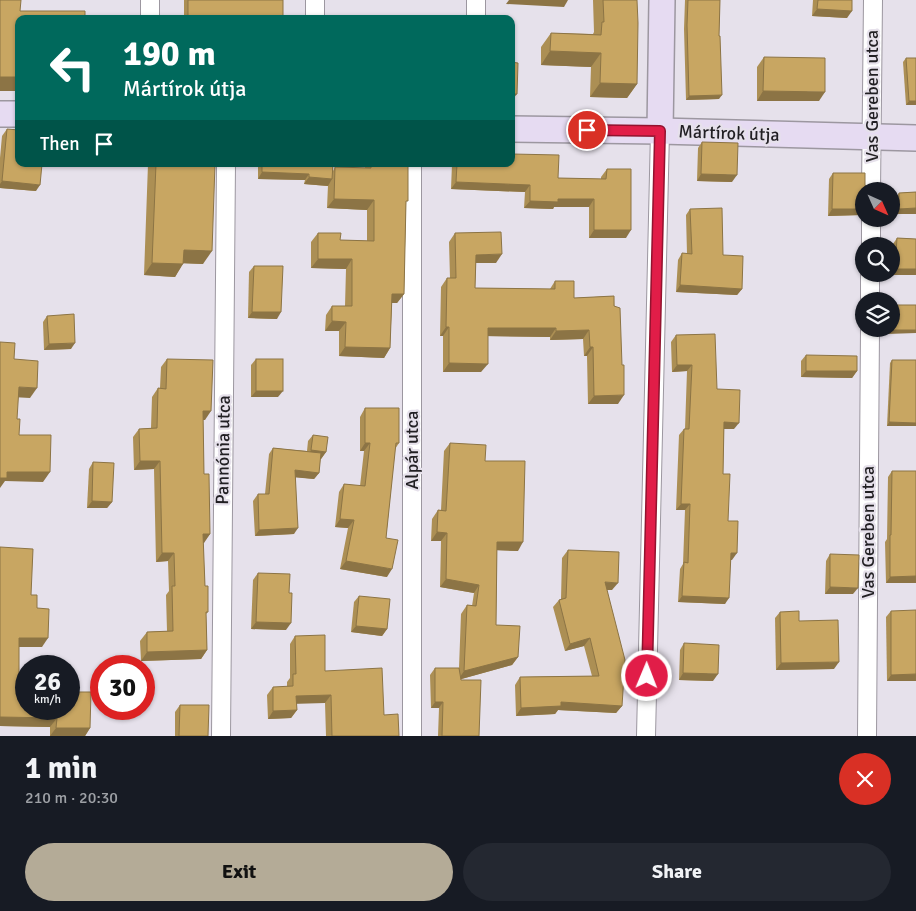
<!DOCTYPE html>
<html lang="en">
<head>
<meta charset="utf-8">
<style>
  :root { --surface:#171b24; --page:#242831; --text:#f1f3f6; --muted:#9ea1a6; --accent:#b4ab97 }
  body { margin:0; font-family:Signika,sans-serif; background:var(--page); color:var(--text); height:100vh; display:flex; flex-direction:column; font-size:19px; white-space:nowrap }
  * { box-sizing:border-box; margin:0 }
  p { font-size:16px; color:var(--muted) }
  .icon { flex:none; width:28px; height:28px; fill:none; stroke:currentColor; stroke-width:2; stroke-linecap:round; stroke-linejoin:round }
  .map { position:relative; height:736px; overflow:hidden }
  .side { display:flex; flex-direction:column; background:var(--surface); flex:1 }
  .side>* { flex:none }
  .guide { position:absolute; left:15px; top:15px; width:500px; height:152px; border-radius:10px; box-shadow:0 1px 4px #0004; background:#00695c; color:#fff; overflow:hidden }
  .needle { width:32px; rotate:135deg }
  .controls { position:absolute; left:855px; top:182px; display:grid; gap:10px }
  .controls a { display:grid; place-items:center; width:45px; height:45px; border-radius:50%; background:var(--surface); box-shadow:0 1px 4px #0004; font-size:25px }
  .speed { position:absolute; left:15px; top:655px; display:flex; gap:10px; font-size:25px; font-weight:700; text-align:center }
  .speed>* { display:grid; place-content:center; width:65px; height:65px; border-radius:50%; background:var(--surface); box-shadow:0 1px 4px #0004; line-height:1 }
  .speed small { font-size:12px; font-weight:400 }
  .speed .limit { border:8px solid #d22; background:#fff; color:#111 }
  .pin { position:absolute; display:grid; place-items:center; width:42px; height:42px; color:#fff; margin:-21px; border:2px solid #fff; border-radius:50%; box-shadow:0 1px 5px #0007 }
  .me { position:absolute; width:55px; margin:-28px; rotate:1deg; stroke-linejoin:round; filter:drop-shadow(0 0 4px #0008) }
  .turn { display:flex; align-items:center; gap:18px; height:105px; padding:0 25px; font-size:22px }
  .turn .icon { width:65px; height:65px; stroke-width:2.5 }
  .turn b { display:block; font-size:35px; line-height:42px }
  .then { display:flex; align-items:center; height:48px; padding:0 25px; background:#0003; gap:10px; font-size:19px }
  .round { display:grid; place-items:center; flex:none; width:52px; height:52px; border-radius:26px; background:var(--page) }
  .overview { display:flex; align-items:center; justify-content:space-between; height:85px; padding:0 25px }
  h1 { font-size:30px; font-weight:800; line-height:38px }
  .button { display:flex; gap:10px; margin-top:auto; padding:10px 25px }
  .button a { flex:1; height:58px; border-radius:30px; background:var(--accent); color:#111; font-size:20px; font-weight:800; line-height:58px; text-align:center }
  .button a+a { background:var(--page); color:var(--text) }
  .map>svg:first-child { display:block }
  .lines { fill:none; stroke-linecap:round; stroke-linejoin:round }
  .street-casing { stroke:#9c97a0; stroke-width:20 }
  .secondary-casing { stroke:#9c97a0; stroke-width:28 }
  .street { stroke:#fff; stroke-width:18 }
  .secondary { stroke:#e6dbf2; stroke-width:25 }
  .wall { fill:#ac8f54 }
  .shaded-wall { fill:#8c7445 }
  .building { fill:#c8a662; stroke:#8c7445 }
  .route-casing { stroke:#92132f; stroke-width:12 }
  .route { stroke:#e11d48; stroke-width:9 }
  .labels { text-anchor:middle; stroke-width:4.5; stroke-linejoin:round; paint-order:stroke }
  .street-label { font-size:18px; fill:#211f23; stroke:#e6e1eb }
</style>
</head>
<body>
<div class="map">
<svg width="916" height="736" viewBox="0 0 916 736">
  <rect width="100%" height="100%" fill="#e6e1eb"/>
  <g class="lines">
    <g class="street-casing">
      <g id="street">
        <path d="M150,19V0"/>
        <path d="M315,19V0"/>
        <path d="M476,19V0"/>
        <path d="M871,191L873,0"/>
        <path d="M871,246V219"/>
        <path d="M870,301V274"/>
        <path d="M221,736L226,164"/>
        <path d="M412,736V164"/>
        <path d="M646,736L660,131"/>
        <path d="M867,736L870,329"/>
      </g>
    </g>
    <g class="secondary-casing">
      <g id="secondary">
        <path d="M0,114H19"/>
        <path d="M511,129L660,131L916,138"/>
        <path d="M660,131L662,0"/>
      </g>
    </g>
    <use href="#street" class="street"/>
    <use href="#secondary" class="secondary"/>
  </g>
  <g class="wall">
    <rect x="184" y="0" width="99" height="19"/>
    <path d="M593,0H637V84L627,98L590,97L591,67L541,65V47L551,33L593,34L594,32Z"/>
    <path d="M685,0H720L719,36V99L686,100L684,29Z"/>
    <path d="M813,0H852L847,18L812,16Z"/>
    <path d="M764,57L819,101H757V67Z"/>
    <path d="M906,58H916V105H906L903,62Z"/>
    <path d="M7,129L36,191L0,188V158L2,136Z"/>
    <path d="M702,142L732,182L697,181L698,148Z"/>
    <path d="M512,154L558,178L601,179V177L607,169L626,238H589V207H554L553,209L524,208L525,192L451,189L452,164H511Z"/>
    <path d="M148,164H215L203,264L183,263L175,277L144,275Z"/>
    <path d="M258,164H333V171L335,167L365,168V164H408L406,205L404,294L397,303H392L390,348L384,358L339,356V331H325L326,315L332,306H345L346,269L311,268V242L318,233L340,240L367,241V210L327,208L328,185V186L304,184L305,180L258,179Z"/>
    <path d="M833,173L864,191V212L861,215L828,216L829,179Z"/>
    <path d="M916,192V214H895V199L899,193Z"/>
    <path d="M690,209L723,255L742,289L737,295L676,292L678,260L682,253L687,254L686,215Z"/>
    <path d="M455,233L496,263H476L475,288L550,289L555,281L574,298L614,296L618,404H588L587,356H584L583,339L550,340V337L488,336L481,372H443V336H440L441,287L447,278H450L449,242Z"/>
    <path d="M897,238L916,239V275H891L893,244Z"/>
    <path d="M254,266L277,319L248,318L249,272Z"/>
    <path d="M47,316L71,349L44,350L43,322Z"/>
    <path d="M676,335L717,389L734,429H724L723,474L732,560H731L725,604L678,602L680,569L683,564L685,510H676L679,435L684,429H685L687,371L672,372L671,342Z"/>
    <path d="M806,355L857,371L852,378L801,377V361Z"/>
    <path d="M167,359L205,420H203L204,474L210,534L203,543L205,586L208,612L206,614L207,650L201,659L141,661L140,641L147,632L167,631L166,595L169,591L168,561L156,562L154,469L134,470L133,437L139,429L151,428L152,397L158,388H160L161,367Z"/>
    <path d="M256,359L278,397H251V365Z"/>
    <path d="M892,360H916V426H887L890,363Z"/>
    <path d="M365,408L399,443L395,449L386,538L387,577L340,569L348,528L335,527L339,492L344,484L360,486L364,451H360V417Z"/>
    <path d="M313,435L326,452L321,459H320L319,473L314,479L296,477L294,534L255,536L253,501L258,494H265L269,454L273,448L307,451L308,441Z"/>
    <path d="M450,443L485,461L518,551L497,550L496,625L518,657L512,665L461,679L479,736H438L439,708H431L430,675L435,668H459L461,614L467,605L472,606L474,593L440,587L441,541H431L432,519L438,510H441L444,451Z"/>
    <path d="M93,462L112,502L107,508H87L89,469Z"/>
    <path d="M892,471L916,583H886L885,542L887,539L888,477Z"/>
    <path d="M0,547L31,595L37,608L42,647H19V691L90,728L85,736H50V727L0,726Z"/>
    <path d="M568,550L612,590H607L622,706L616,713L558,710L555,714L516,716L515,685L520,677L592,676L584,646L565,651L553,607L559,600L561,599L562,558Z"/>
    <path d="M830,554L853,594H825L826,561Z"/>
    <path d="M258,573L286,630L251,629L253,580Z"/>
    <path d="M359,596L387,629L382,636L351,632L354,602Z"/>
    <path d="M891,611L916,681H887L886,617Z"/>
    <path d="M780,612L799,621L834,669L776,670L775,618Z"/>
    <path d="M295,636L325,671L384,715L399,736H326L325,703H296L297,710L291,718L268,719L267,695L273,687H287V682L290,678V644Z"/>
    <path d="M684,643L713,681L679,680L680,650Z"/>
    <path d="M180,705L208,736H175V712Z"/>
  </g>
  <g class="shaded-wall">
    <path d="M509,0H568L564,7L506,4Z"/>
    <path d="M817,9L852,11L847,18L812,16Z"/>
    <path d="M550,51L601,53L591,67L541,65Z"/>
    <rect x="0" y="77" width="19" height="14"/>
    <path d="M600,83L637,84L627,98L590,97Z"/>
    <path d="M763,91L825,92L819,101H757Z"/>
    <path d="M511,94H517L512,100H511Z"/>
    <path d="M722,95L719,99L686,100L689,96Z"/>
    <path d="M909,101H916V105H906Z"/>
    <path d="M262,172L309,174L305,180L258,179Z"/>
    <path d="M701,174L737,175L732,182L697,181Z"/>
    <path d="M309,177L332,179L328,186L304,184Z"/>
    <path d="M2,181L40,185L36,191L0,188V184Z"/>
    <path d="M456,182L530,185L525,192L451,189Z"/>
    <path d="M334,199L374,200L367,210L327,208Z"/>
    <path d="M558,199H594L589,207H554L553,209L524,208L530,201Z"/>
    <path d="M916,208V214H895L899,209Z"/>
    <path d="M832,209H864V212L861,215L828,216Z"/>
    <path d="M594,230H631L626,238H589Z"/>
    <path d="M184,250L212,251L203,264L175,263Z"/>
    <path d="M502,254L496,263H470L476,255Z"/>
    <path d="M318,259H352L346,269L311,268Z"/>
    <path d="M152,263L183,264L175,277L144,275Z"/>
    <path d="M895,269H916V275H891Z"/>
    <path d="M680,285L742,289L737,295L676,292Z"/>
    <path d="M392,294H404L397,303H385Z"/>
    <path d="M252,312H281L277,319L248,318Z"/>
    <path d="M332,321L346,322L339,331H325Z"/>
    <path d="M446,327H449L443,336H440Z"/>
    <path d="M488,328H556L550,337L482,336Z"/>
    <path d="M589,330L583,339L550,340L556,331Z"/>
    <path d="M889,330H916V333L887,334Z"/>
    <path d="M75,343L71,349L44,350L49,344Z"/>
    <path d="M345,347L390,348L384,358L339,356Z"/>
    <path d="M590,347H593L587,356H584Z"/>
    <path d="M449,363L488,364L481,372H443Z"/>
    <path d="M677,365H692L687,371L672,372Z"/>
    <path d="M806,371H857L852,378L801,377Z"/>
    <path d="M19,387L37,388L30,398L12,397Z"/>
    <path d="M256,391H283L278,397H251Z"/>
    <path d="M624,395L618,404H588L594,396Z"/>
    <path d="M203,411H211L205,420H197Z"/>
    <path d="M724,422L739,423L734,429H720Z"/>
    <path d="M889,422L916,423V426H887Z"/>
    <path d="M365,443H370L364,451H360Z"/>
    <path d="M311,450L326,452L321,459L307,457Z"/>
    <path d="M140,461H160L154,469L134,470Z"/>
    <path d="M295,470L319,473L314,479L291,477Z"/>
    <path d="M7,472H50L43,482L5,481L0,488V478Z"/>
    <path d="M92,501L112,502L107,508H87Z"/>
    <path d="M681,504H690L685,510H676Z"/>
    <path d="M340,519L354,520L348,528L335,527Z"/>
    <path d="M298,528L294,534L255,536L259,530Z"/>
    <path d="M437,532L447,533L441,541H431Z"/>
    <path d="M203,534H210L204,543H197Z"/>
    <path d="M497,542H523L518,551L491,550Z"/>
    <path d="M162,553H174L168,561L156,562Z"/>
    <path d="M731,553H737L732,560H726Z"/>
    <path d="M346,561L392,569L387,577L340,569Z"/>
    <path d="M916,576V583H886L890,577Z"/>
    <path d="M446,579L479,585L474,593L440,587Z"/>
    <path d="M605,582L618,583L612,590H599Z"/>
    <path d="M830,587L858,588L853,594H825Z"/>
    <path d="M682,596L729,598L725,604L678,602Z"/>
    <path d="M256,622L291,623L286,630L251,629Z"/>
    <path d="M356,626L387,629L382,636L351,632Z"/>
    <path d="M19,638H48L42,647H12Z"/>
    <path d="M590,638L584,646L565,651L570,644Z"/>
    <path d="M207,650L201,659L141,661L147,652Z"/>
    <path d="M518,657L512,665L458,680L464,671Z"/>
    <path d="M839,662L834,669L776,670L781,663Z"/>
    <path d="M683,673L718,674L713,681L679,680Z"/>
    <path d="M916,674V681H887L891,675Z"/>
    <path d="M331,695L325,703L291,704L296,696Z"/>
    <path d="M435,702H443L439,708H431Z"/>
    <path d="M561,702L622,706L616,713L558,710L555,714L516,716L521,708Z"/>
    <path d="M297,710L291,718L268,719L273,711Z"/>
    <path d="M0,717L57,718L50,727L0,726Z"/>
    <path d="M56,728H90L85,736H50Z"/>
  </g>
  <g class="building">
    <path d="M0,0H21L20,11H85V19H19V77H0Z"/>
    <rect x="188" y="0" width="95" height="19"/>
    <path d="M603,0H637L638,23L637,84L600,83L601,53L550,51L551,33L601,35L602,22H604Z"/>
    <path d="M688,0H720L719,36H720L722,95L689,96L687,25Z"/>
    <path d="M818,0H852V11L817,9Z"/>
    <path d="M764,57L825,58V92L763,91Z"/>
    <path d="M906,58H916V101H909Z"/>
    <path d="M511,62L518,63L517,94H511Z"/>
    <path d="M7,129L19,130V164H42L40,185L2,181Z"/>
    <path d="M702,142L738,143L737,175L701,174Z"/>
    <path d="M511,150H512V154L559,155L558,178L606,179L607,169H631V230H594V199H558V202L530,201V185L456,182L457,164H511Z"/>
    <path d="M156,164H215L212,251L184,250L183,264L152,263Z"/>
    <path d="M262,164H333L332,179L309,177V174L262,172Z"/>
    <path d="M371,164H408V201H406L404,294H392L390,348L345,347L346,322L332,321V306H352V259H318V233H341L340,240L374,241V200L334,199L335,167L371,168Z"/>
    <path d="M833,173H865V185L869,191H864V209H832Z"/>
    <path d="M916,192V208L899,209V193Z"/>
    <path d="M722,208L723,255L743,256L742,289L680,285L682,253L692,254L690,209Z"/>
    <path d="M501,232L502,254L476,255L475,288L555,289V281H574V298L614,296V306L620,308L622,365H624V395L594,396L593,347H590L589,330L556,331V328H488V364L449,363V327H446L447,278H456L455,233Z"/>
    <path d="M897,238L916,239V269H895Z"/>
    <path d="M254,266H283L281,312H252Z"/>
    <path d="M891,305H916V330H889V329H891Z"/>
    <path d="M74,314L75,343L49,344L47,316Z"/>
    <path d="M715,334L717,389L740,390L739,423L724,422L723,474H730L728,521H738L737,553H731L729,598L682,596L684,562L688,563L690,504H681L684,429H689L692,365H677L676,335Z"/>
    <path d="M0,342L15,343L14,359L38,361L37,388L19,387L17,419H20L19,435H51L50,472H7V478H0Z"/>
    <path d="M806,355L857,356V371H806Z"/>
    <path d="M167,359L213,360L211,411H203L204,474H209L210,534H203L205,586H208V612H206L207,650L147,652V632L173,631L172,586H175L174,553H162L160,461H140L139,429L157,428L158,388L166,389Z"/>
    <rect x="256" y="359" width="27" height="32"/>
    <path d="M892,360H916V423L889,422Z"/>
    <path d="M365,408H399V443H396L386,538L398,540L392,569L346,561L354,520L340,519L344,484L365,486L370,443H365Z"/>
    <path d="M313,435L328,437L326,452L311,450Z"/>
    <path d="M450,443L486,445L485,461H525L523,542H497L496,625L520,626L518,657L464,671L467,605L476,606L479,585L446,579L447,533L437,532L438,510L446,511Z"/>
    <path d="M273,448L321,453L319,473L295,470L298,528L259,530L258,494H269Z"/>
    <path d="M93,462L114,463L112,502L92,501Z"/>
    <path d="M892,471H916V576L890,577V535H891Z"/>
    <path d="M0,547L33,549L31,595H37V608L49,609L48,638H19V691H26V709H69V692H91L90,728H56L57,718L0,717Z"/>
    <path d="M568,550L619,552L618,583L605,582L625,660L622,706L561,702V706L521,708L520,677L599,676L590,638L570,644L559,600L566,598Z"/>
    <path d="M830,554L859,555L858,588L830,587Z"/>
    <path d="M258,573L290,574L289,593H292L291,623L256,622Z"/>
    <path d="M359,596L390,599L387,629L356,626Z"/>
    <path d="M916,610V674L891,675V611Z"/>
    <path d="M799,611V621L838,620L839,662L781,663L780,612Z"/>
    <path d="M325,635V671L382,668L384,715L398,714L399,736H332L331,695L296,696L297,710L273,711V687L293,686V674H296L295,636Z"/>
    <path d="M684,643L719,645L718,674L683,673Z"/>
    <path d="M435,668H459L461,680H481L479,736H442L443,702H435Z"/>
    <path d="M180,705H209L208,736H179Z"/>
  </g>
  <g class="lines">
    <g class="route-casing">
      <path id="route" d="M587,130L660,131L647,676"/>
    </g>
    <use href="#route" class="route"/>
  </g>
  <g class="labels">
    <g class="street-label">
      <text transform="translate(872 96) rotate(-90)" y="6">Vas Gereben utca</text>
      <text transform="translate(729 133) rotate(2)" y="6">Mártírok útja</text>
      <text transform="translate(223 450) rotate(-89)" y="6">Pannónia utca</text>
      <text transform="translate(412 450) rotate(-90)" y="6">Alpár utca</text>
      <text transform="translate(868 532) rotate(-90)" y="6">Vas Gereben utca</text>
    </g>
  </g>
</svg>
<div class="controls">
<a><svg class="needle" viewBox="-14 -14 28 28"><path d="M0-13l5 13h-10z" fill="#e53935"/><path d="M0 13l5-13h-10z" fill="#9ea1a6"/></svg></a>
<a><svg class="icon" aria-label="search" viewBox="0 0 24 24"><circle cx="10" cy="10" r="6"/><path d="M15 15l6 6"/></svg></a>
<a><svg class="icon" aria-label="layers" viewBox="0 0 24 24"><path d="M12 4l9 5-9 5-9-5zM3 14l9 5 9-5"/></svg></a>
</div>
<div class="speed"><div>26<small>km/h</small></div><div class="limit">30</div></div>
<div class="pin" style="left:587px;top:130px;background:#d93025"><svg class="icon" aria-label="arrive" viewBox="0 0 24 24"><path d="M6 21V4h12l-3 4 3 4H6"/></svg></div>
<svg class="me" style="left:647px;top:676px" viewBox="-20 -20 40 40"><circle r="17" fill="#e11d48" stroke="#fff" stroke-width="3"/><path d="M0-11L8 9 0 5-8 9z" fill="#fff"/></svg>
<div class="guide">
<div class="turn"><svg class="icon" aria-label="left" viewBox="0 0 24 24"><path d="M17 20v-9H6M10 6l-5 5 5 5"/></svg><div><b>190 m</b>Mártírok útja</div></div>
<div class="then">Then<svg class="icon" aria-label="arrive" viewBox="0 0 24 24"><path d="M6 21V4h12l-3 4 3 4H6"/></svg></div>
</div>
</div>
<section class="side">
<div class="overview"><div><h1>1 min</h1><p>210 m · 20:30</p></div><a class="round" style="background:#d93025;color:#fff"><svg class="icon" aria-label="close" viewBox="0 0 24 24"><path d="M6 6l12 12M18 6L6 18"/></svg></a></div>
<div class="button"><a>Exit</a><a>Share</a></div>
</section>
</body>
</html>
